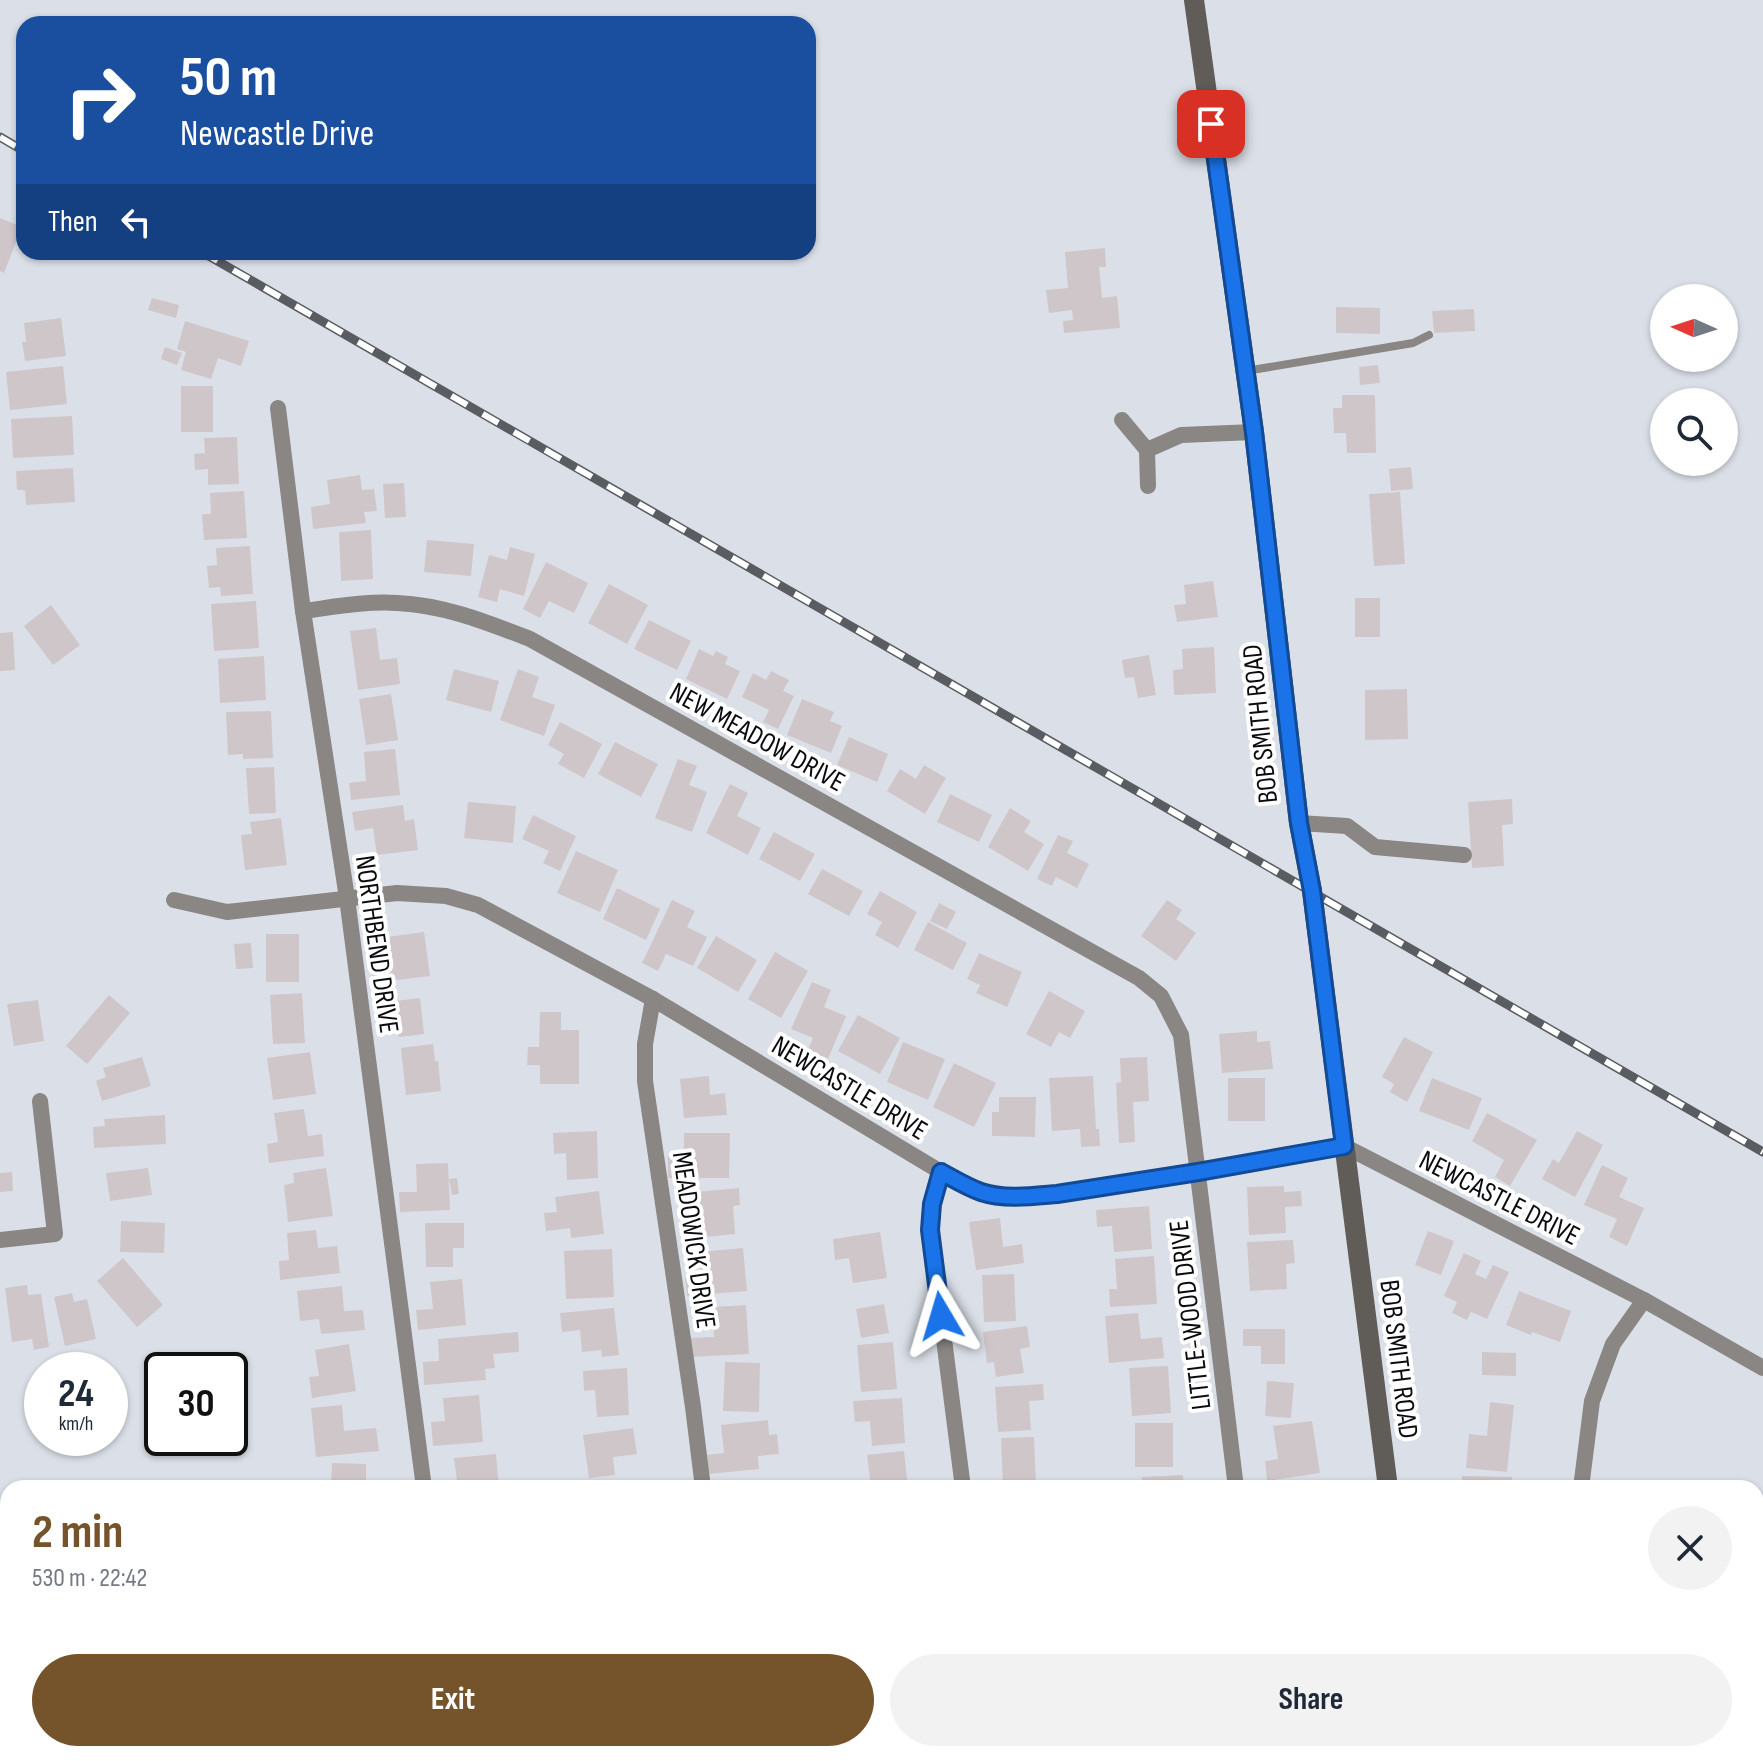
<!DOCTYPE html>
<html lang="en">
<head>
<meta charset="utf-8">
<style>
  :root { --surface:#fff; --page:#f2f2f3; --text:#1f2937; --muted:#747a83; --accent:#75532b }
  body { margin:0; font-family:"Sofia Sans Condensed",sans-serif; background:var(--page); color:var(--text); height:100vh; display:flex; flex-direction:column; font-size:30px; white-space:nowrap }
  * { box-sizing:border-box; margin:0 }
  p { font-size:26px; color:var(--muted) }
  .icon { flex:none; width:44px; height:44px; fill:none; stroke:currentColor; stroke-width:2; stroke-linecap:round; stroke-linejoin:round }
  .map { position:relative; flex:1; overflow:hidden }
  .details { position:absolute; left:0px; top:1480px; width:1764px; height:282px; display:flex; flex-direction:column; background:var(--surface); border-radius:24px 24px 0 0; box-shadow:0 2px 6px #0004 }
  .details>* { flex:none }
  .top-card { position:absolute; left:16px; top:16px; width:800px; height:244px; border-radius:24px; box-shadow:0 2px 6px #0004; background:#1a4fa0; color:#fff; overflow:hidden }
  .needle { width:52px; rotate:273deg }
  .tools { position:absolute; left:1650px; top:284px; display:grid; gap:16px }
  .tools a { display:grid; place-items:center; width:88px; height:88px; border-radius:50%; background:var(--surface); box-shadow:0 2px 6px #0004; font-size:40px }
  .speed { position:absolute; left:24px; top:1352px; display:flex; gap:16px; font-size:40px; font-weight:700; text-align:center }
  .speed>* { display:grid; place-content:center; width:104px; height:104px; border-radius:50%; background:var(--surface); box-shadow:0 2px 6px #0004; line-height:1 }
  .speed small { font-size:20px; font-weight:400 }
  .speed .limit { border:4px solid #111; border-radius:12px; background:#fff; color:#111 }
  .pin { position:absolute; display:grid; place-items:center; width:68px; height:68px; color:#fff; margin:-34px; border-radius:16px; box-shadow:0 4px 12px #0006 }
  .me { position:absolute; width:88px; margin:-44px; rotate:353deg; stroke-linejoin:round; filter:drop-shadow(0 0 6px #0008) }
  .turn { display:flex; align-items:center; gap:28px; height:168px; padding:0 32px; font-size:36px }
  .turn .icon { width:104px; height:104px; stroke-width:2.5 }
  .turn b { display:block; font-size:56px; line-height:68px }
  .then { display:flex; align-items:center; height:76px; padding:0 32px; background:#0003; gap:16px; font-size:30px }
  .round { display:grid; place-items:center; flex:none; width:84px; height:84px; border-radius:42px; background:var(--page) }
  .headline { display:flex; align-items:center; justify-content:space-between; height:136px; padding:0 32px }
  h1 { font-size:48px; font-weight:700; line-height:60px; color:var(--accent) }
  .cta { display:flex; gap:16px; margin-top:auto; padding:16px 32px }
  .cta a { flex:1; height:92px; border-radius:48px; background:var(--accent); color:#fff; font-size:32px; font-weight:700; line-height:92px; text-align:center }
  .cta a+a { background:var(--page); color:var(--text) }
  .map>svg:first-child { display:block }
  .building { fill:#cfc6c9 }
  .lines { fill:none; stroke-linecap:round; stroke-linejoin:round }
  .lane { stroke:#898683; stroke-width:8 }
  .street { stroke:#898683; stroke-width:16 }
  .secondary { stroke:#605c58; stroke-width:20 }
  .rail-casing { stroke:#595c61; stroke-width:9 }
  .rail { stroke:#fff; stroke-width:6; stroke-dasharray:18; stroke-linecap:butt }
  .route-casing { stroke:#114b97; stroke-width:20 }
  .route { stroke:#1a73e8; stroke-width:14 }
  .labels { text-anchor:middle; stroke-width:8; stroke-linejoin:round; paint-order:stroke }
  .street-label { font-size:28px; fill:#0a0b0e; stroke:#fff }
</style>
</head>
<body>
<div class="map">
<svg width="1763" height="1761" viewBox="0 0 1763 1761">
  <rect width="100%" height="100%" fill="#dbe0e8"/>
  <g class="building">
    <path d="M0,218L22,227L4,273L0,271Z"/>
    <path d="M1105,248L1106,267H1099L1102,298L1117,296L1120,328L1064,333L1063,321L1073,320L1072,310L1049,313L1046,290L1068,288L1065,252Z"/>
    <path d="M152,298L179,305L176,318L148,310Z"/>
    <path d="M1336,307L1380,308V334L1336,333Z"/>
    <path d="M1474,309L1475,331L1434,333L1432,311Z"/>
    <path d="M61,318L66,356L25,361L22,342H26L24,323Z"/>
    <path d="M185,321L249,341L241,366L218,358L211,379L181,370L186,352L177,349Z"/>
    <path d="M165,347L182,353L177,365L161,359Z"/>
    <path d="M1378,365L1380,383L1360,385L1359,367Z"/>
    <path d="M63,366L67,404L10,410L6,372Z"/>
    <rect x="181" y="386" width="32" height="46"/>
    <path d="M1342,395H1375L1376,453H1347L1346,433H1334L1333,408H1342Z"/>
    <path d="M72,416L74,455L13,458L11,419Z"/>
    <path d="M237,437L239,484L208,485V469L195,470L194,454L205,453L204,438Z"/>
    <path d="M1411,467L1413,489L1391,491L1389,469Z"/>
    <path d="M73,468L75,502L26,505L25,490H17L16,471Z"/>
    <path d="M360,475L362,490L374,489L377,511L364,512L366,523L313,529L311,507L330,504L327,480Z"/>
    <path d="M404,483L406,517L385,518L383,484Z"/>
    <path d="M244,491L247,538L204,540L202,514H211L210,493Z"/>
    <path d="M1400,492L1405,564L1374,566L1369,494Z"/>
    <path d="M371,530L373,579L341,581L339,532Z"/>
    <path d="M427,540L474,544L471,576L424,572Z"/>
    <path d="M250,546L253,594L221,596L220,587L209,588L207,566L217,565L216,548Z"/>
    <path d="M510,547L535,554L524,596L500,589L497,602L478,597L489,555L507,560Z"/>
    <path d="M546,562L588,583L574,613L549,601L540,618L523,609Z"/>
    <path d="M1213,581L1218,617L1177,622L1174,605L1186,604L1184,585Z"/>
    <path d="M609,584L648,605L627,644L588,623Z"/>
    <rect x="1355" y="598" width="25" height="39"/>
    <path d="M256,601L259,648L214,651L211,604Z"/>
    <path d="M51,605L80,645L53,665L24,626Z"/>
    <path d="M649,620L691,641L677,670L634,649Z"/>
    <path d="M376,628L380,660L397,658L400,684L358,690L350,631Z"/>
    <path d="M13,632L15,670L0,671V633Z"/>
    <path d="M1214,647L1216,693L1174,695L1173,670L1183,669L1182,649Z"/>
    <path d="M699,649L713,656L716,651L728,657L725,664L740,671L727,699L686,679Z"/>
    <path d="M1149,655L1156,695L1138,698L1134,677L1125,678L1122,660Z"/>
    <path d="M264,656L266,700L220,703L218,659Z"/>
    <path d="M454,669L499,681L491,712L446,700Z"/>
    <path d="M518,669L539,677L532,697L555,705L544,736L500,720Z"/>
    <path d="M771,671L789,680L783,691L794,696L778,729L763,722L769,710L742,697L753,673L766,680Z"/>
    <path d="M1407,689L1408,739L1365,740V690Z"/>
    <path d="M391,694L398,740L366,745L359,699Z"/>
    <path d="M802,699L834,712L830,721L842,726L831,753L787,735Z"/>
    <path d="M271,711L273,758L243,759V754L228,755L226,712Z"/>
    <path d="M560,722L602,744L584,778L558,764L564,754L548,745Z"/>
    <path d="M849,737L888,754L877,782L837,765Z"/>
    <path d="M615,742L658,764L641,797L598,774Z"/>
    <path d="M395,749L400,795L351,800L349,783L366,781L364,752Z"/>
    <path d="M678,759L697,766L689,785L707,792L692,832L655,818Z"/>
    <path d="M924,765L946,778L925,814L887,791L900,769L916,779Z"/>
    <path d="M274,767L276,813L249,814L246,768Z"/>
    <path d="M730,784L748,793L737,816L761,828L748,855L706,833Z"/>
    <path d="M950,794L992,815L979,842L937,822Z"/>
    <path d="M1512,799L1513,824L1502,825L1504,866L1472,868L1468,802Z"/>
    <path d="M468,802L516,806L513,843L464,838Z"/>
    <path d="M403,805L405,821L414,819L418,850L377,855L373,828L355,831L352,812Z"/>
    <path d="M1010,808L1031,821L1024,832L1044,844L1028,871L988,847Z"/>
    <path d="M533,815L576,836L560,871L543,863L549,851L522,839Z"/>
    <path d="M281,818L287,865L245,870L241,835L252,834L250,822Z"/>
    <path d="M774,832L815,854L800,881L759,859Z"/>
    <path d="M1058,835L1073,841L1067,853L1089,864L1077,888L1056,877L1052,886L1037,879Z"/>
    <path d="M576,851L618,870L600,912L557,893Z"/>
    <path d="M822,869L863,891L849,916L808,894Z"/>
    <path d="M617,888L660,909L646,940L603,919Z"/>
    <path d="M880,891L917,912L898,948L875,935L882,922L867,914Z"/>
    <path d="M672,900L695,911L687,927L707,937L693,966L666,954L658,971L642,963Z"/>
    <path d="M1167,900L1182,910L1176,919L1196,933L1176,961L1141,936Z"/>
    <path d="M939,903L956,912L947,929L930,921Z"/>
    <path d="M928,922L967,943L953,970L914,950Z"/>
    <path d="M424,932L430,976L373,983L371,964L390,961L387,937Z"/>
    <rect x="266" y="934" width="33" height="48"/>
    <path d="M716,936L757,960L738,992L697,968Z"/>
    <path d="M251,943L253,968L236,969L234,944Z"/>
    <path d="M775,952L808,971L781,1018L748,999Z"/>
    <path d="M979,953L1022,972L1007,1007L976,993L980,985L967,979Z"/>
    <path d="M812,982L831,990L824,1007L846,1016L825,1066L805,1057L813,1038L791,1029Z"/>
    <path d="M1049,991L1085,1011L1070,1038L1059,1032L1051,1047L1026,1034Z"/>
    <path d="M302,993L305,1043L273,1044L270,995Z"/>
    <path d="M109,995L130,1013L87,1064L66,1046Z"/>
    <path d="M420,998L424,1034L399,1037L395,1001Z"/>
    <path d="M38,1000L44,1041L14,1046L7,1004Z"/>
    <path d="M540,1012H561V1030H579V1084H540V1065H527L528,1047H539Z"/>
    <path d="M858,1015L900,1038L880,1074L838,1051Z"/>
    <path d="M1257,1031V1042L1270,1041L1273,1069L1222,1073L1219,1034Z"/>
    <path d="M1404,1037L1433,1052L1407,1102L1390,1092L1394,1084L1382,1077Z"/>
    <path d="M903,1042L945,1059L928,1100L887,1082Z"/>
    <path d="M433,1044L435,1061H438L441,1091L406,1095L401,1048Z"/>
    <path d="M310,1052L316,1094L273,1100L267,1058Z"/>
    <path d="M142,1057L151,1086L102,1101L96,1081L106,1077L103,1068Z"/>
    <path d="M1147,1057L1149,1101L1133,1102L1135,1142L1119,1143L1116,1083L1121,1082L1120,1058Z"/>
    <path d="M954,1063L996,1083L974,1127L933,1107Z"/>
    <path d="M709,1076L710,1095L725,1093L727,1115L684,1118L680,1079Z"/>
    <path d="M1093,1076L1096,1129H1099L1100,1146L1081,1147L1080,1129L1052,1131L1049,1078Z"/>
    <rect x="1228" y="1078" width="37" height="43"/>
    <path d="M1432,1078L1482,1098L1469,1130L1419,1111Z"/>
    <path d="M999,1097H1036L1035,1137L992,1136V1112H999Z"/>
    <path d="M304,1109L308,1136L322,1134L324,1156L269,1163L267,1144L278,1142L274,1113Z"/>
    <path d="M1487,1113L1537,1140L1510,1186L1495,1177L1504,1160L1472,1141Z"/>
    <path d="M165,1115L166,1144L94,1148L93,1127L105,1126L104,1119Z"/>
    <path d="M597,1131L598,1178L567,1180L566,1153L554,1154L553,1133Z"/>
    <path d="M1577,1131L1603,1145L1575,1197L1542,1179L1553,1159L1559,1163Z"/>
    <path d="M684,1133H730L729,1178H668V1156H684Z"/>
    <path d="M448,1163L450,1210L400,1212L399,1192H417L416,1164Z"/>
    <path d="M1602,1165L1628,1178L1619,1197L1644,1208L1627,1246L1609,1237L1617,1219L1584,1205Z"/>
    <path d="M148,1168L152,1195L110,1201L106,1173Z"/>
    <path d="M326,1168L333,1216L288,1222L284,1185L294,1183L293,1173Z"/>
    <path d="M12,1172L13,1191L0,1192V1173Z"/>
    <path d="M457,1178L459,1194L452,1195L449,1179Z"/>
    <path d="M1284,1186V1192L1301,1191L1302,1206L1285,1207L1286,1233L1249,1235L1247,1187Z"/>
    <path d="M739,1188L740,1205L733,1206L735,1234L684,1239L682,1222L700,1220L697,1192Z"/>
    <path d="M599,1191L604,1234L571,1238L570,1228L546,1231L544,1213L557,1212L555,1197Z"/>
    <path d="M1149,1206L1152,1249L1114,1252L1112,1226L1097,1227L1096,1210Z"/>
    <path d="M1000,1218L1003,1247L1022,1244L1024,1263L976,1270L969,1222Z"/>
    <path d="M121,1221L165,1223L164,1253L120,1252Z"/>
    <path d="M425,1223H464V1248H453V1267H426Z"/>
    <path d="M316,1230L318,1248L337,1246L340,1273L280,1280L279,1261L289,1260L287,1233Z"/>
    <path d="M1428,1231L1454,1241L1441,1275L1415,1265Z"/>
    <path d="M880,1232L887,1278L853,1283L849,1258L835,1260L833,1239Z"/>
    <path d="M1293,1240L1295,1263L1286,1264L1287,1289L1250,1291L1247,1242Z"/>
    <path d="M743,1248L747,1291L687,1296L685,1278L701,1276L699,1252Z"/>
    <path d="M612,1249L614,1297L566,1299L564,1251Z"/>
    <path d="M1464,1253L1481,1261L1475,1274L1486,1279L1493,1265L1509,1272L1487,1319L1471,1312L1467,1320L1452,1313L1457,1302L1444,1296Z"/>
    <path d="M1154,1256L1157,1304L1110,1307L1109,1289H1117L1115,1259Z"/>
    <path d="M123,1258L163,1305L137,1327L97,1281Z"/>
    <path d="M1014,1274L1016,1321L984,1322L982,1275Z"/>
    <path d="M462,1279L466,1325L418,1330L416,1310L433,1309L430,1282Z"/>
    <path d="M27,1285L28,1295L41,1294L49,1347L34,1350L32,1339L12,1342L5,1288Z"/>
    <path d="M342,1286L344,1311L363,1310L365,1330L321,1334L319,1319L300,1321L297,1291Z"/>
    <path d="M1519,1291L1571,1311L1560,1342L1532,1332L1531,1335L1506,1325Z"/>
    <path d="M72,1293L74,1302L87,1299L96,1339L65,1346L54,1297Z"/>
    <path d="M884,1304L889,1333L861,1338L856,1309Z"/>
    <path d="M746,1305L749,1354L691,1357L690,1338L714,1337L712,1307Z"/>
    <path d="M614,1308L619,1355L602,1357L601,1350L582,1352L580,1330L562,1332L560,1313Z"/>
    <path d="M1138,1313L1141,1339L1162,1337L1164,1358L1109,1363L1105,1316Z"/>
    <path d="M1027,1326L1030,1347L1020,1349L1024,1373L996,1377L994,1362L987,1363L983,1332Z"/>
    <path d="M1243,1329H1285V1364H1261V1346H1243Z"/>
    <path d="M518,1332L519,1352L493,1354L495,1368L485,1369L486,1380L424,1385L423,1362L439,1361L438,1339Z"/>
    <path d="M893,1342L897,1389L861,1392L857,1345Z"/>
    <path d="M349,1344L356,1391L312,1398L309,1377L319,1376L315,1350Z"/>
    <path d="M1482,1352L1516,1353V1376L1482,1375Z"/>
    <path d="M725,1362L760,1363L759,1412L723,1411Z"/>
    <path d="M1168,1366L1171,1413L1132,1416L1129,1368Z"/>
    <path d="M627,1368L629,1415L597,1417L595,1390L584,1391L583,1371Z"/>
    <path d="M1267,1381L1294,1383L1291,1418L1265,1416Z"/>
    <path d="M1043,1384L1044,1400L1029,1401L1031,1430L998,1432L995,1387Z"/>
    <path d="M479,1395L483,1442L433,1446L431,1422L445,1421L443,1398Z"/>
    <path d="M902,1398L905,1443L872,1446L870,1421L855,1422L853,1401Z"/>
    <path d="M1490,1402L1514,1405L1507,1472L1466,1468L1469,1434L1487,1436Z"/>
    <path d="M342,1405L344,1431L376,1428L379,1451L316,1457L311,1408Z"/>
    <path d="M768,1420L769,1435L777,1434L779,1454L758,1456L759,1469L709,1474L707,1455L724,1453L721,1425Z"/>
    <path d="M1312,1421L1320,1473L1267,1481L1265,1461L1278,1459L1273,1426Z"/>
    <rect x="1135" y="1423" width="38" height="44"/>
    <path d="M633,1428L637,1454L613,1457L615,1475L589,1478L583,1435Z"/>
    <path d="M1034,1437L1036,1485L1003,1486L1001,1438Z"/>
    <path d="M904,1451L908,1488H871L867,1455Z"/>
    <path d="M496,1454L499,1488H458L454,1458Z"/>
    <path d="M332,1463L366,1464V1488H331Z"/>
    <path d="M1183,1475L1184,1488H1142V1477Z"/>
    <path d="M1462,1476L1512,1477L1511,1488H1462Z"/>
    <path d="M1323,1482V1488H1286V1485Z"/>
    <path d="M641,1483L642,1488H605V1486Z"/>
    <rect x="724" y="1483" width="50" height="5"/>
    <path d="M490,1754H521L522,1757L536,1755L537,1761H491Z"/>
    <path d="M639,1754H673L674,1761H640Z"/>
    <path d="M907,1754H966L967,1761H908Z"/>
    <path d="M1036,1754H1077V1758H1070V1761H1036Z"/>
    <path d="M1178,1754H1217L1218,1761H1179Z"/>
    <path d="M1357,1754V1761H1321V1757Z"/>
    <path d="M1507,1754H1537L1538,1761H1507Z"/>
  </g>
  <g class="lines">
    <path class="lane" d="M1246,371L1413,343L1429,335"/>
    <g class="street">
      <path d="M278,408L303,611L347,898L424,1488"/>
      <path d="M1122,420L1147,450L1148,486"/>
      <path d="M1147,450L1181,435L1254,432"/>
      <path d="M303,611C334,607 366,601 397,603C444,605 486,622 530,639L1139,978L1161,996L1181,1035L1236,1488"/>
      <path d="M1299,823L1347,826L1375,847L1464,855"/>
      <path d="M174,900L227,912L397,893L446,896L478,905L653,999L941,1172L983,1193L1014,1197L1057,1194L1198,1172L1344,1146L1644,1300L1763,1368"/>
      <path d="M653,999L645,1044V1081L693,1407L703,1488"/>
      <path d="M941,1172L932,1204L930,1230L963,1488"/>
      <path d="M0,1240L55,1234L40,1101"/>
      <path d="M1581,1488L1592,1401L1613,1344L1644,1300"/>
      <path d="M1756,1703L1763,1705"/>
      <path d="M459,1754L460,1761"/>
      <path d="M735,1754L736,1761"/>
      <path d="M997,1754L998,1761"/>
      <path d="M1267,1754L1268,1761"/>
      <path d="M1596,1754L1597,1761"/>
    </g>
    <g class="secondary">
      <path d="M1194,0L1254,432L1299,823L1312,891L1388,1488"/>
      <path d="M1422,1754L1423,1761"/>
    </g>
    <g class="rail-casing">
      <g id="rail">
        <path d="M0,137L24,151"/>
        <path d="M202,252L1763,1152"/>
      </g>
    </g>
    <use href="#rail" class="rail"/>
  </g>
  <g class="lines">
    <g class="route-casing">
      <path id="route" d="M941,1316L930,1230L932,1204L941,1172C954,1179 967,1187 981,1192C1005,1200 1033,1196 1057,1194L1198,1172L1344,1146L1312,891L1299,823L1254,432L1211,124"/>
    </g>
    <use href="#route" class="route"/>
  </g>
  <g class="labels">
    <g class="street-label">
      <text transform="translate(1259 724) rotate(-96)" y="10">BOB SMITH ROAD</text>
      <text transform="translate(758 736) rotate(29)" y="10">NEW MEADOW DRIVE</text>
      <text transform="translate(378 944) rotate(82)" y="10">NORTHBEND DRIVE</text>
      <text transform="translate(850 1087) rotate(31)" y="10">NEWCASTLE DRIVE</text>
      <text transform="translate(1500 1197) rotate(27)" y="10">NEWCASTLE DRIVE</text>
      <text transform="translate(695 1240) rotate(82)" y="10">MEADOWICK DRIVE</text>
      <text transform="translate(1189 1315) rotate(-97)" y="10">LITTLE-WOOD DRIVE</text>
      <text transform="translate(1400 1359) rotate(83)" y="10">BOB SMITH ROAD</text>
    </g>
  </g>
</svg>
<div class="tools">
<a><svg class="needle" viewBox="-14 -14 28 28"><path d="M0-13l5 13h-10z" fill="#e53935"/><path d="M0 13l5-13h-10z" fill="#747a83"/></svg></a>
<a><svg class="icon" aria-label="search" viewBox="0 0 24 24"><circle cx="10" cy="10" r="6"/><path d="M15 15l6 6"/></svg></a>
</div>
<div class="speed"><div>24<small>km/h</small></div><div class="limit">30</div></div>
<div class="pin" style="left:1211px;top:124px;background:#d93025"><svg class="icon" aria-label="arrive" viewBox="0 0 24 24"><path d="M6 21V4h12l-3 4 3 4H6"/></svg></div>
<svg class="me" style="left:941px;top:1316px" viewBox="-20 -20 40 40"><path d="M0-17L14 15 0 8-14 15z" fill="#1a73e8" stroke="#fff" stroke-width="4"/></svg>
<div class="top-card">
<div class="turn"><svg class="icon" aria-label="right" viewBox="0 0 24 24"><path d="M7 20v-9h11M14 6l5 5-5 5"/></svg><div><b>50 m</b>Newcastle Drive</div></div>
<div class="then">Then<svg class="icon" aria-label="left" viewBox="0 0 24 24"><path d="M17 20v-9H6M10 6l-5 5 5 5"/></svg></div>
</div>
<section class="details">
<div class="headline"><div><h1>2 min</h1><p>530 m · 22:42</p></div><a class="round"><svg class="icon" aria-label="close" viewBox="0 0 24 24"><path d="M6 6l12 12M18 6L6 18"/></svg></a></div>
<div class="cta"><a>Exit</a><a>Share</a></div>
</section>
</div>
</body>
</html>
